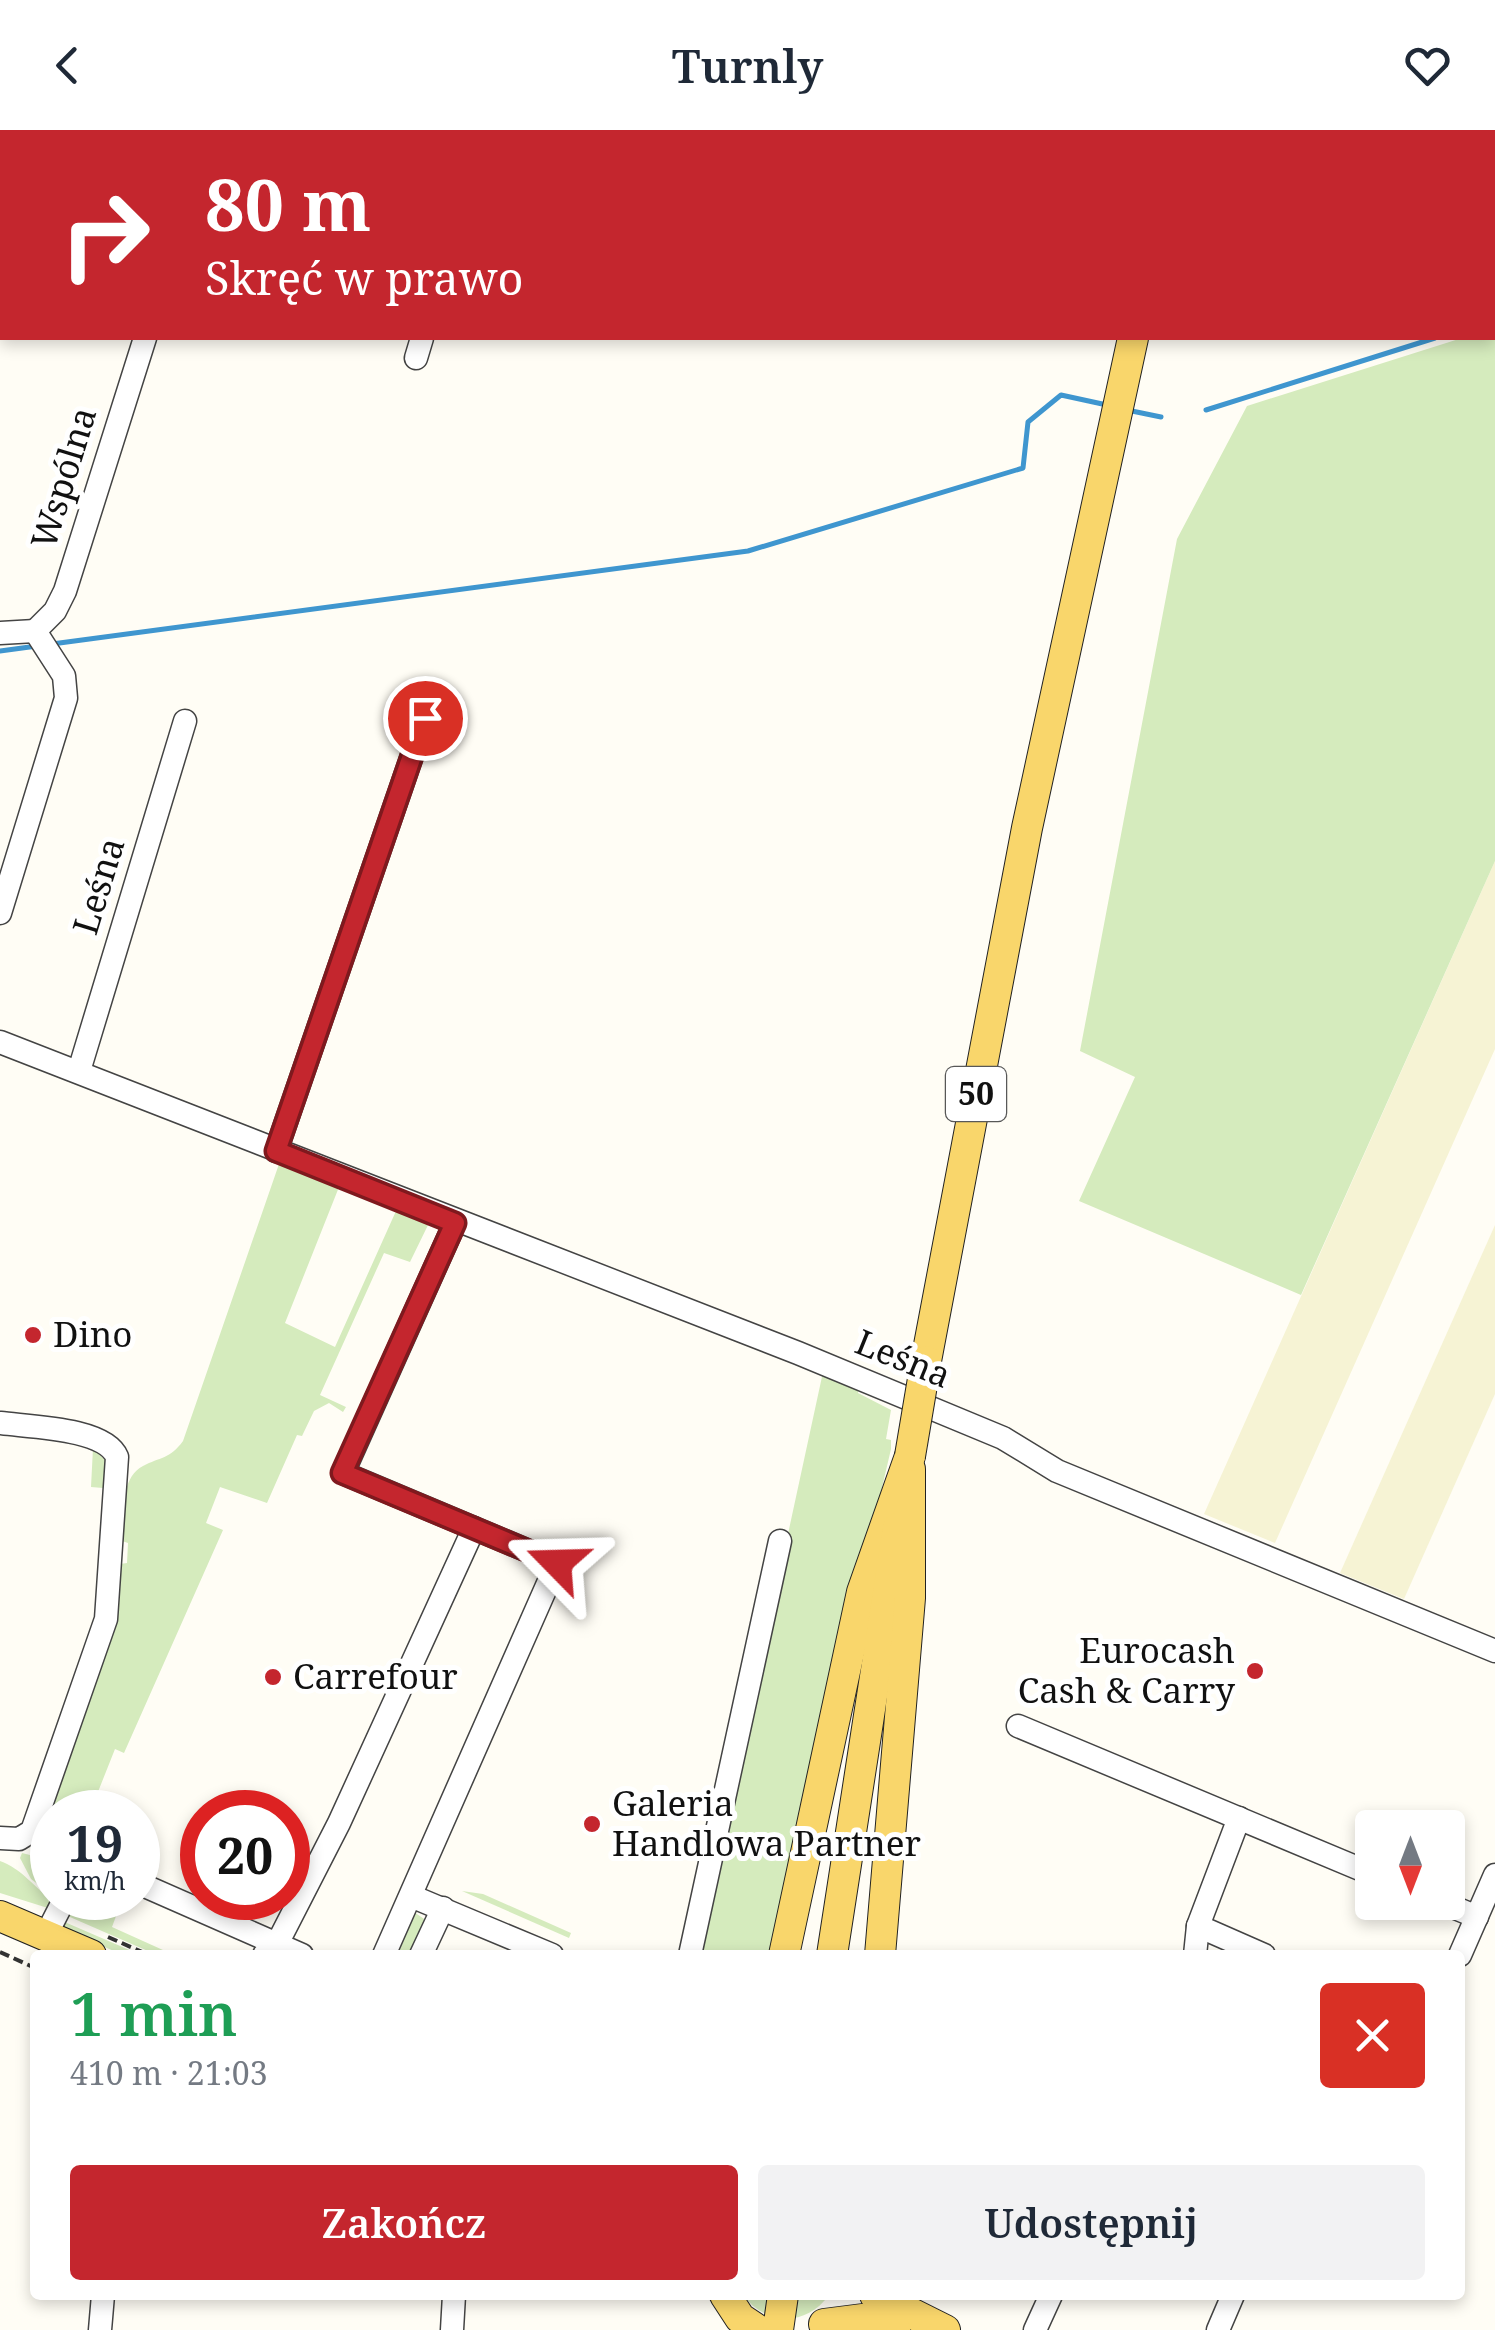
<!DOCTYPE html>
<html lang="pl">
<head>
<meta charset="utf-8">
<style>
  :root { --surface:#fff; --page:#f2f2f3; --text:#1f2937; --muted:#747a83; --accent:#c4262e }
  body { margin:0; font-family:"Noto Serif",serif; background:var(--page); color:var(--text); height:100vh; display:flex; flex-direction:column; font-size:38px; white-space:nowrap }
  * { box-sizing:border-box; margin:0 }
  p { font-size:32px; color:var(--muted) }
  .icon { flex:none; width:55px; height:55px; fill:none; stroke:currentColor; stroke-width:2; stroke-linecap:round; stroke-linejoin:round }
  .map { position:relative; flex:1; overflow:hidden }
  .side { position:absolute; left:30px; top:1820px; width:1435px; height:350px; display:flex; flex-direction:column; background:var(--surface); border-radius:10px; box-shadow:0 5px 15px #0003 }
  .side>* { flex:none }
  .top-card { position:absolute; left:0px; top:0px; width:1495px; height:210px; box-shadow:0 5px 15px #0003; background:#c4262e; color:#fff; overflow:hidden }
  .needle { width:65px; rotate:180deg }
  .fabs { position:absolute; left:1355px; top:1680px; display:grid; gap:20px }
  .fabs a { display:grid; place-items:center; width:110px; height:110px; border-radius:10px; background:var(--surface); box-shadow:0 5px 15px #0003; font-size:50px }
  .speed { position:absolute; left:30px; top:1660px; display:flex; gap:20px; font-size:50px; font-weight:700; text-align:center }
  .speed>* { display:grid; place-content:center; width:130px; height:130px; border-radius:50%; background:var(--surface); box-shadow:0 5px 15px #0003; line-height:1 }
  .speed small { font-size:25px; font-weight:400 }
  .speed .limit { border:15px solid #d22; background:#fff; color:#111 }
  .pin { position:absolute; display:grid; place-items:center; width:85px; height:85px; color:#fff; margin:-42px; border:5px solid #fff; border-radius:50%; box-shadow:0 2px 10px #0007 }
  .me { position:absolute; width:110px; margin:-55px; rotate:292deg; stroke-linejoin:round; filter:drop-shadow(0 0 8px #0008) }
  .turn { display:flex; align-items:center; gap:35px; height:210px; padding:0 40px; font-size:45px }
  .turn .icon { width:130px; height:130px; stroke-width:2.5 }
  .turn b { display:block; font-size:70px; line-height:85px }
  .round { display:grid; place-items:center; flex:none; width:105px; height:105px; border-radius:10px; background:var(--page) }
  .summary { display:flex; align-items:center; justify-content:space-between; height:170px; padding:0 40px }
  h1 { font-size:60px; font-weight:600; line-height:75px; color:#1e9e55 }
  .primary-button { display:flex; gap:20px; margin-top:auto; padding:20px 40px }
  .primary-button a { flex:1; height:115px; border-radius:10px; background:var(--accent); color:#fff; font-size:40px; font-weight:600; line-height:115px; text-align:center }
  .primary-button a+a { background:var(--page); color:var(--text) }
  header { display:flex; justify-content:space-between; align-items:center; height:130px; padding:0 40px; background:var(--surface); font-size:45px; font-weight:600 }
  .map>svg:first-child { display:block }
  .farmland { fill:#f6f3d4 }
  .green { fill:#d5ebbd }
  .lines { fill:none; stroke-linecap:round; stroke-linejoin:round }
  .stream { stroke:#3f96cf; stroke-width:5 }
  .minor-casing { stroke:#444; stroke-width:25 }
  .major-casing { stroke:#222; stroke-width:32 }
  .path { stroke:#333; stroke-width:4; stroke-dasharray:10 5; stroke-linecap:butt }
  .minor { stroke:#fff; stroke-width:22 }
  .major { stroke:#f9d66b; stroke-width:30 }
  .major-bridge-casing { stroke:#222; stroke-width:32; stroke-linecap:butt }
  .major-bridge { stroke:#f9d66b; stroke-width:30 }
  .route-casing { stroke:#7f191e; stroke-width:25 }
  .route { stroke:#c4262e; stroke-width:18 }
  .poi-dot { fill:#c4262e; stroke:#fff; stroke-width:4 }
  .labels { text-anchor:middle; stroke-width:10; stroke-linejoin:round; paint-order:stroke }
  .shield { fill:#fff; stroke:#585858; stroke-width:2.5 }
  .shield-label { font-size:32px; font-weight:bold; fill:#111 }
  .street-label { font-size:35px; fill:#111; stroke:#fff }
  .poi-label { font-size:35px; fill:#111; stroke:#fff; text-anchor:start }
</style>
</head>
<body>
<header><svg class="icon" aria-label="back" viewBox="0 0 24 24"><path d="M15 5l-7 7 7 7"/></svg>Turnly<svg class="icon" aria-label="heart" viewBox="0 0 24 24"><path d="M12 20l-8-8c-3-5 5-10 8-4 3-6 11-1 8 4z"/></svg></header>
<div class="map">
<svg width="1495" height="2200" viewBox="0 0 1495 2200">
  <rect width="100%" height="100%" fill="#fffdf5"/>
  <g class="farmland">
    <path d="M1495,731V919L1275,1413L1204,1384Z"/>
    <path d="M1495,1095V1264L1404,1469L1340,1443Z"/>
  </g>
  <g class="green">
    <path d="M1495,197V731L1301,1165L1079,1071L1135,947L1080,921L1177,409L1247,276L1462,208H1492Z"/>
    <path d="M279,1034L339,1057L285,1193L335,1217L396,1081L429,1093L410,1132L384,1123L320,1265L346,1277L343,1282L329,1273L314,1281L302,1306L297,1305L267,1373L220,1357L206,1393L223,1400L124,1623L115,1619L90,1682H52V1765L31,1749L20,1728L22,1723L34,1726L115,1490L120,1434L127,1433L128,1413L122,1411C124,1389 119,1348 143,1336C160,1327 170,1329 183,1311Z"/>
    <path d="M823,1242L858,1257V1263L891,1280L886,1309L891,1310V1319L773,1825H697Z"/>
    <path d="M93,1318L107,1332L97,1477L103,1358L91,1357Z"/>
    <path d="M0,1731C21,1738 35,1758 54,1772L51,1779L0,1763Z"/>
    <path d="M462,1761L483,1764L571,1803L569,1808Z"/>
    <path d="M76,1768H93L119,1778L112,1797L174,1825H157L63,1784Z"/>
    <path d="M414,1782L427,1791L414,1825H393Z"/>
    <path d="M60,1790L141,1825H123L61,1798Z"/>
    <path d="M743,2165H829C806,2197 766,2196 743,2165Z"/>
  </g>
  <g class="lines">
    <g class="stream">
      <path d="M1492,189L1495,188"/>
      <path d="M1127,280L1161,287"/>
      <path d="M1206,280L1435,208"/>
      <path d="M52,514L748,421L1023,338L1028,292L1061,265L1107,275"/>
      <path d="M0,521L37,516"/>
    </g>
    <g class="minor-casing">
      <g id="minor">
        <path d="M209,2L210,0"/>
        <path d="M487,2L488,0"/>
        <path d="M416,228L422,208"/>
        <path d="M35,501L55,481L65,461L145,208"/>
        <path d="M0,503L35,501"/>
        <path d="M0,783L66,568L64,546L35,501"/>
        <path d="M0,912L798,1223L1003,1308L1057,1341L1495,1521"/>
        <path d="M79,941L185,591"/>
        <path d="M276,1021L425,588"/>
        <path d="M0,1293C30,1297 105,1298 117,1327L106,1489L32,1701L19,1709L0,1708"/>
        <path d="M1018,1596L1372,1744"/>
        <path d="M138,1753L302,1825"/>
        <path d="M411,1766L552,1825"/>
        <path d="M1441,1772L1477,1787"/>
        <path d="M1198,1796L1264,1825"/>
        <path d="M46,1805L65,1768"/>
        <path d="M264,1825L277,1814L339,1693L474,1398"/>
        <path d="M384,1825L557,1433L343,1343L455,1093"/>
        <path d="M421,1825L443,1778"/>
        <path d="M690,1825L780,1411"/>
        <path d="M1195,1825L1198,1796L1239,1688"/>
        <path d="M1460,1825L1495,1745"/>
        <path d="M100,2200L103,2165"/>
        <path d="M452,2200L454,2165"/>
        <path d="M1035,2200L1051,2165"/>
        <path d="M1218,2200L1233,2165"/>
      </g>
    </g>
    <g class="major-casing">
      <g id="major">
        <path d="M1179,2L1180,0"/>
        <path d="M926,1231L1027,698L1133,208"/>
        <path d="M0,1786L91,1825"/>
        <path d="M784,1825L862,1462L910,1326"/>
        <path d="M832,1825L898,1398"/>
        <path d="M880,1825L910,1468V1339"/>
        <path d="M725,2165L740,2188L758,2200"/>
        <path d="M875,2165L945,2200"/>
        <path d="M824,2194L863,2189L895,2200"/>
        <path d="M778,2200L783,2165"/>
      </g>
    </g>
    <g class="path">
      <path d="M108,1807L149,1825"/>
      <path d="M0,1822L35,1838"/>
    </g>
    <use href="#minor" class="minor"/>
    <use href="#major" class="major"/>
    <g class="major-bridge-casing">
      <path id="major-bridge" d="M910,1326L926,1231"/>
    </g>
    <use href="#major-bridge" class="major-bridge"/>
  </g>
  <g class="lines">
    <g class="route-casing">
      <path id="route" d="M425,588L276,1021L455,1093L342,1343L557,1433"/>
    </g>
    <use href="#route" class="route"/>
  </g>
  <g class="poi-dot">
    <circle cx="33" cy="1205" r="10"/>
    <circle cx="1255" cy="1541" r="10"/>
    <circle cx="273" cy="1547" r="10"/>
    <circle cx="592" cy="1694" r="10"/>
  </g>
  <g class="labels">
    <rect class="shield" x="946" y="937" width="60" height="54" rx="8"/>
    <g class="shield-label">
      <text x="976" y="975">50</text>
    </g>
    <g class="street-label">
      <text transform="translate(64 348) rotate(-73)" y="12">Wspólna</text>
      <text transform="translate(99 756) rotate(-73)" y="12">Leśna</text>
      <text transform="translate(903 1229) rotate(22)" y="12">Leśna</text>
    </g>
    <g class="poi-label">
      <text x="53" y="1217">Dino</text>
      <text x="1235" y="1533" text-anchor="end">Eurocash<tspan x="1235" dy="40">Cash &amp; Carry</tspan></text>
      <text x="293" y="1559">Carrefour</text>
      <text x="612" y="1686">Galeria<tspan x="612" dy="40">Handlowa Partner</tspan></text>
    </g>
  </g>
</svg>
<div class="fabs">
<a><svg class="needle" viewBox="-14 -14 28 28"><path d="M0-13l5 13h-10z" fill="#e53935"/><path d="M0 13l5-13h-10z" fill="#747a83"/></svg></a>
</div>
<div class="speed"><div>19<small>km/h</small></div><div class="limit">20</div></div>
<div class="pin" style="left:425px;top:588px;background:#d93025"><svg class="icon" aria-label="arrive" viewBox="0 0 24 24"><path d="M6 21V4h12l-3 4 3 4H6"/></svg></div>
<svg class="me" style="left:557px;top:1433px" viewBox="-20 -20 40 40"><path d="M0-17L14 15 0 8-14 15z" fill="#c4262e" stroke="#fff" stroke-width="4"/></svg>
<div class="top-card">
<div class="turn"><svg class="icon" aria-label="right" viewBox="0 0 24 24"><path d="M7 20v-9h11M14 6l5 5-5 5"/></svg><div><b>80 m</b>Skręć w prawo</div></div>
</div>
<section class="side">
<div class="summary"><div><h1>1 min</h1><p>410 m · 21:03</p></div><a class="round" style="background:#d93025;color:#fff"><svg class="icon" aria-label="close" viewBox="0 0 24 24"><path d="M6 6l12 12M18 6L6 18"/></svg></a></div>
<div class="primary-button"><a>Zakończ</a><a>Udostępnij</a></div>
</section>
</div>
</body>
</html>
